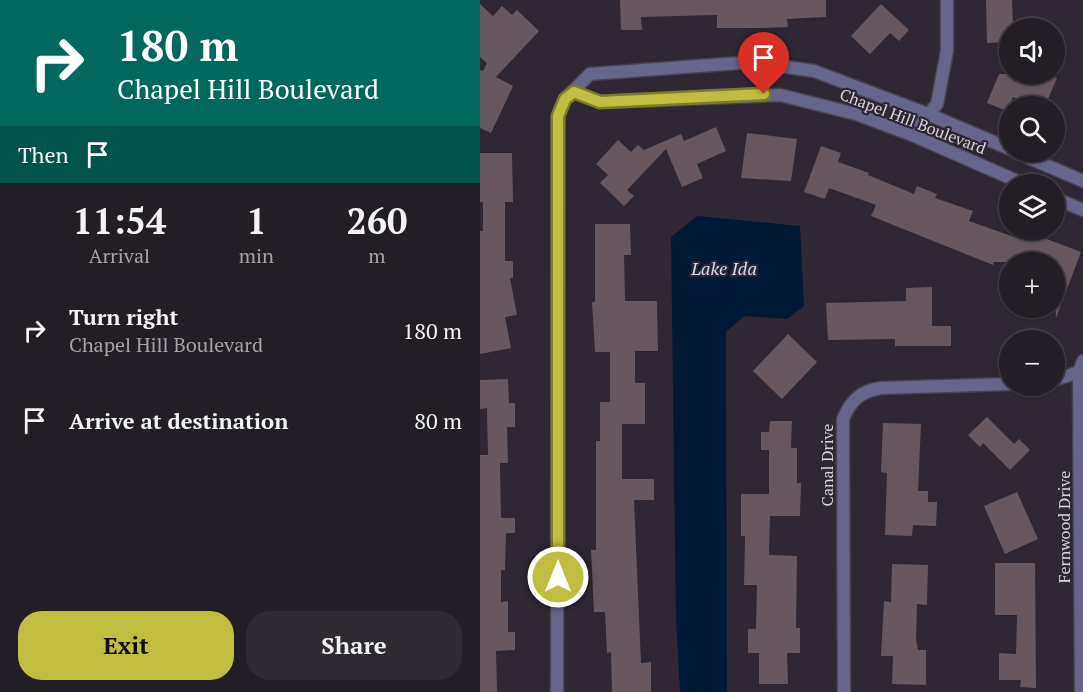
<!DOCTYPE html>
<html lang="en">
<head>
<meta charset="utf-8">
<style>
  :root { --surface:#231d26; --page:#2f2a32; --text:#f1f3f6; --muted:#a3a2a7; --line:#403b43; --accent:#c0be40 }
  body { margin:0; font-family:"PT Serif",serif; background:var(--page); color:var(--text); height:100vh; display:flex; flex-direction:column; font-size:22px; white-space:nowrap }
  * { box-sizing:border-box; margin:0 }
  p { font-size:20px; color:var(--muted) }
  .icon { flex:none; width:33px; height:33px; fill:none; stroke:currentColor; stroke-width:2; stroke-linecap:round; stroke-linejoin:round }
  .map { position:relative; flex:1; overflow:hidden }
  .sheet { display:flex; flex-direction:column; background:var(--surface); width:480px }
  .sheet>* { flex:none }
  .hud { background:#00695c; color:#fff; overflow:hidden }
  .controls { position:absolute; left:519px; top:18px; display:grid; gap:12px }
  .controls a { display:grid; place-items:center; width:66px; height:66px; border-radius:50%; background:var(--surface); box-shadow:0 2px 4px #0004,0 0 0 2px var(--line); font-size:30px }
  .pin { position:absolute; display:grid; place-items:center; width:51px; height:51px; color:#fff; margin:-62px -26px; border-radius:50% 50% 50% 0; rotate:-45deg; box-shadow:0 0 6px #0007 }
  .pin .icon { rotate:45deg }
  .me { position:absolute; width:66px; margin:-33px; rotate:0deg; stroke-linejoin:round; filter:drop-shadow(0 0 4px #0008) }
  .turn { display:flex; align-items:center; gap:21px; height:126px; padding:0 18px; font-size:27px }
  .turn .icon { width:78px; height:78px; stroke-width:2.5 }
  .turn b { display:block; font-size:42px; line-height:51px }
  .then { display:flex; align-items:center; height:57px; padding:0 18px; background:#0003; gap:12px; font-size:22px }
  .eta { display:flex; justify-content:space-evenly; align-items:center; height:102px; text-align:center }
  .eta b { font-size:36px; font-weight:800; line-height:42px }
  .cta { display:flex; gap:12px; margin-top:auto; padding:12px 18px }
  .cta a { flex:1; height:69px; border-radius:24px; background:var(--accent); color:#111; font-size:24px; font-weight:800; line-height:69px; text-align:center }
  .cta a+a { background:var(--page); color:var(--text) }
  ul { padding:0; list-style:none }
  li { display:flex; align-items:center; gap:18px; height:90px; padding:0 18px }
  li div { flex:1 }
  li b { display:block; font-size:22px }
  li em { font-style:normal }
  main { display:flex; flex:1; min-height:0 }
  .map>svg:first-child { display:block }
  .water { fill:#001934 }
  .building { fill:#675860 }
  .lines { fill:none; stroke-linecap:round; stroke-linejoin:round }
  .street-casing { stroke:#4a424e; stroke-width:15 }
  .street { stroke:#65668a; stroke-width:12 }
  .route-casing { stroke:#7d7c2a; stroke-width:15 }
  .route { stroke:#c0be40; stroke-width:10 }
  .labels { text-anchor:middle; stroke-width:4.5; stroke-linejoin:round; paint-order:stroke }
  .street-label { font-size:16px; fill:#d7d2da; stroke:#2f2733 }
  .water-label { font-size:18px; font-style:italic; fill:#caddf4; stroke:#2f2733 }
</style>
</head>
<body>
<main>
<section class="sheet">
<div class="hud">
<div class="turn"><svg class="icon" aria-label="right" viewBox="0 0 24 24"><path d="M7 20v-9h11M14 6l5 5-5 5"/></svg><div><b>180 m</b>Chapel Hill Boulevard</div></div>
<div class="then">Then<svg class="icon" aria-label="arrive" viewBox="0 0 24 24"><path d="M6 21V4h12l-3 4 3 4H6"/></svg></div>
</div>
<div class="eta">
<div><b>11:54</b><p>Arrival</p></div>
<div><b>1</b><p>min</p></div>
<div><b>260</b><p>m</p></div>
</div>
<ul>
<li><svg class="icon" aria-label="right" viewBox="0 0 24 24"><path d="M7 20v-9h11M14 6l5 5-5 5"/></svg><div><b>Turn right</b><p>Chapel Hill Boulevard</p></div><em>180 m</em></li>
<li><svg class="icon" aria-label="arrive" viewBox="0 0 24 24"><path d="M6 21V4h12l-3 4 3 4H6"/></svg><div><b>Arrive at destination</b></div><em>80 m</em></li>
</ul>
<div class="cta"><a>Exit</a><a>Share</a></div>
</section>
<div class="map">
<svg width="603" height="692" viewBox="0 0 603 692">
  <rect width="100%" height="100%" fill="#2f2733"/>
  <path class="water" d="M217,216L320,226L324,306L307,319L264,316L246,332L247,692H200L196,618L191,237Z"/>
  <g class="building">
    <path d="M140,0H346V17L307,19L308,27L280,28H237V15L161,17L162,30H141Z"/>
    <path d="M506,0H532L533,28H530V42L507,43Z"/>
    <path d="M0,4L13,16L22,6L32,15L37,10L59,31L16,77L33,86L11,133L0,128V70L3,71L7,63L0,57Z"/>
    <path d="M401,4L429,30L419,41L410,33L390,54L371,36Z"/>
    <path d="M519,74H566L577,78L565,106H557L533,97L527,111L507,103Z"/>
    <path d="M236,127L246,151L217,164L223,178L202,187L186,149L147,190L154,196L144,206L120,183L128,175L116,164L138,140L151,152L158,145L164,150L201,134L204,141Z"/>
    <path d="M267,133L317,139L311,181L261,178Z"/>
    <path d="M341,146L361,153L358,162L389,173L388,175L434,194L437,186L457,194L455,198L493,211L489,221L537,238L543,230L601,252L576,318L574,262H514L513,265L391,216L396,205L349,188L345,199L324,192Z"/>
    <path d="M0,153H32L33,202H25V261H33V278H30L37,315L25,317L31,348L0,354V231H3V202H0Z"/>
    <path d="M115,224H150L151,255H144L145,301H177L178,351H155V383H165V424H142V479H174V500H154L161,663L171,662V692H132L131,652L127,653L125,612H114L111,550H116V441H120V402H130V352H115L112,302H115Z"/>
    <path d="M452,287V326H471V346H415V339L348,340L346,303L426,301V288Z"/>
    <path d="M308,334L337,362L302,399L273,371Z"/>
    <path d="M28,379L29,403H35V427H27L28,463H20L21,518H35V533H26L25,570H21V602L28,601V632H35V650L16,651L17,692H0V455H8L7,408L0,409V380Z"/>
    <path d="M507,417L534,444L539,439L550,450L530,470L503,443L500,447L488,435Z"/>
    <path d="M290,421H312L311,448H317V483H321L320,516H290L289,555L317,556L316,628H320V653H307L308,684H279V653H268V629H276L277,585H264L265,536H261V494H289V450H281V432H289Z"/>
    <path d="M403,423L441,424L438,491H448V502H457L456,526L433,525L432,536L405,535L407,473L401,472Z"/>
    <path d="M537,492L558,539L525,554L504,506Z"/>
    <path d="M515,563H555L556,688L540,687L541,680H519V653L536,654L537,615H515Z"/>
    <path d="M412,564L448,565L447,605L437,604L436,640L438,650H446V685L412,684L413,656H401L404,601L411,602Z"/>
  </g>
  <g class="lines">
    <g class="street-casing">
      <g id="street">
        <path d="M94,92L120,102L300,95L376,114L432,135L544,184"/>
        <path d="M432,135L457,104L467,51V0"/>
        <path d="M535,152L603,181"/>
        <path d="M574,198L603,210"/>
        <path d="M574,380L599,372"/>
        <path d="M77,692L78,116L85,99L110,74L273,62L334,71L448,114L530,149"/>
        <path d="M364,692L363,419C371,400 381,391 401,388L530,384"/>
        <path d="M601,692L599,372L603,361"/>
      </g>
    </g>
    <use href="#street" class="street"/>
  </g>
  <g class="lines">
    <g class="route-casing">
      <path id="route" d="M78,577V116L85,99L94,92L120,102L284,94"/>
    </g>
    <use href="#route" class="route"/>
  </g>
  <g class="labels">
    <g class="street-label">
      <text transform="translate(433 121) rotate(21)" y="6">Chapel Hill Boulevard</text>
      <text transform="translate(347 465) rotate(-90)" y="6">Canal Drive</text>
      <text transform="translate(584 527) rotate(-90)" y="6">Fernwood Drive</text>
    </g>
    <g class="water-label">
      <text x="244" y="275">Lake Ida</text>
    </g>
  </g>
</svg>
<div class="controls">
<a><svg class="icon" aria-label="sound" viewBox="0 0 24 24"><path d="M4 9h4l5-4v14l-5-4H4zM17 9q2 3 0 6"/></svg></a>
<a><svg class="icon" aria-label="search" viewBox="0 0 24 24"><circle cx="10" cy="10" r="6"/><path d="M15 15l6 6"/></svg></a>
<a><svg class="icon" aria-label="layers" viewBox="0 0 24 24"><path d="M12 4l9 5-9 5-9-5zM3 14l9 5 9-5"/></svg></a>
<a>+</a>
<a>−</a>
</div>
<div class="pin" style="left:284px;top:94px;background:#d93025"><svg class="icon" aria-label="arrive" viewBox="0 0 24 24"><path d="M6 21V4h12l-3 4 3 4H6"/></svg></div>
<svg class="me" style="left:78px;top:577px" viewBox="-20 -20 40 40"><circle r="17" fill="#c0be40" stroke="#fff" stroke-width="3"/><path d="M0-11L8 9 0 5-8 9z" fill="#fff"/></svg>
</div>
</main>
</body>
</html>
